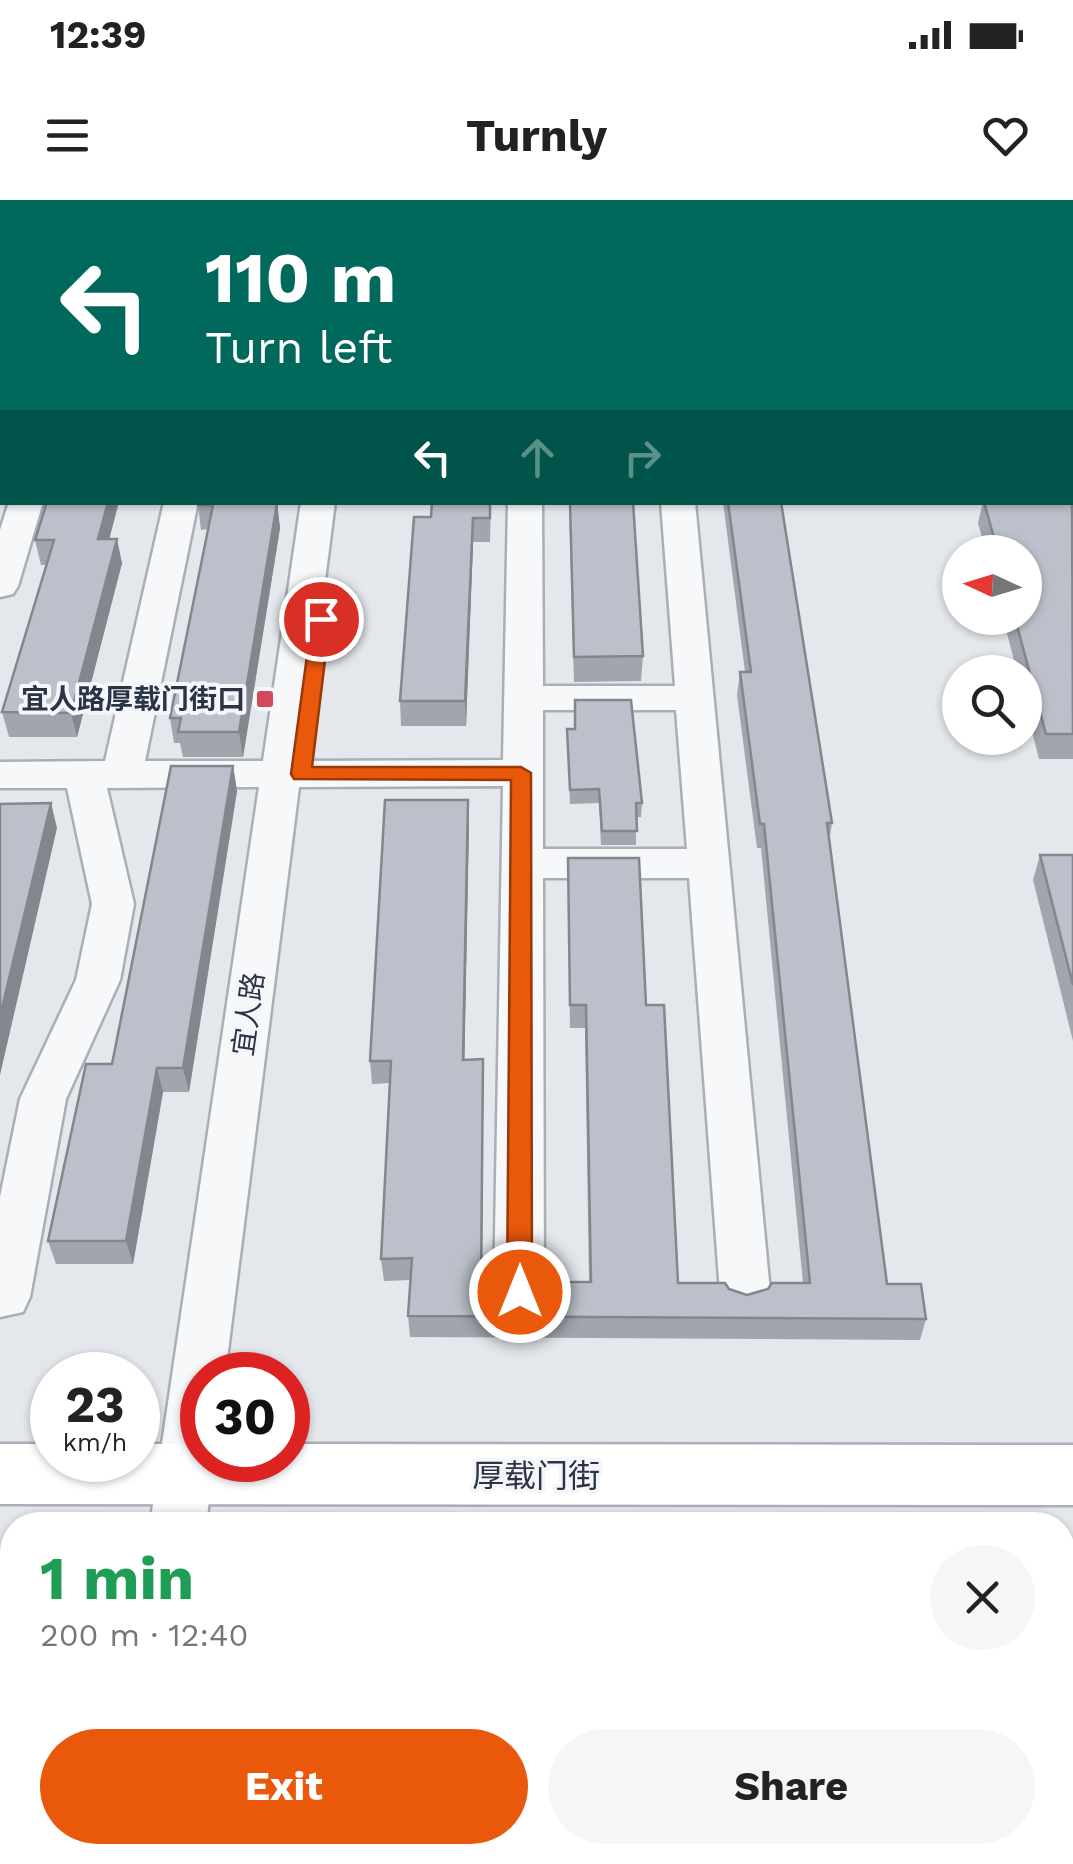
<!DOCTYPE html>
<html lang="en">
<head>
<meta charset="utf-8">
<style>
  :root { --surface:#fff; --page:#f6f6f6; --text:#222; --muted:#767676; --accent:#ea580c }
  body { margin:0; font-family:"Work Sans","Noto Sans SC",sans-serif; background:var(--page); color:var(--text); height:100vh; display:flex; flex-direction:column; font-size:38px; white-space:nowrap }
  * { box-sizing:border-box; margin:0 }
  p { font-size:32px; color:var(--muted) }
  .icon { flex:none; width:55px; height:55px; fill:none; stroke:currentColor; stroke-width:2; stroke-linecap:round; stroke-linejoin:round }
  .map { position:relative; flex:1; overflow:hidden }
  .drawer { position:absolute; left:0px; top:1312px; width:1075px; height:352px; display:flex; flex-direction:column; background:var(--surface); border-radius:40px 40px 0 0; box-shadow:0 2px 8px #0004 }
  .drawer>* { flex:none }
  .banner { position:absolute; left:0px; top:0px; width:1075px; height:305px; box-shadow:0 2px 8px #0004; background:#00695c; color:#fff; overflow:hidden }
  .needle { width:65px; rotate:274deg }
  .controls { position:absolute; left:942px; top:335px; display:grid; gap:20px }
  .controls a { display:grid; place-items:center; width:100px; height:100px; border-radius:50%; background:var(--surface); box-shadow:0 2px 8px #0004; font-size:50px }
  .speed { position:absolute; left:30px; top:1152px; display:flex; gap:20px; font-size:50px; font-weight:700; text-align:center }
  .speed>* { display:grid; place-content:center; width:130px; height:130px; border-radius:50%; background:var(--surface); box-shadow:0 2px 8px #0004; line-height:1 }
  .speed small { font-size:25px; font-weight:400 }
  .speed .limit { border:15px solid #d22; background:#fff; color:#111 }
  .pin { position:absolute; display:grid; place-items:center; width:85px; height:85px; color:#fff; margin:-42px; border:5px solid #fff; border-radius:50%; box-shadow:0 2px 10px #0007 }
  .me { position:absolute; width:110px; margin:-55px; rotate:0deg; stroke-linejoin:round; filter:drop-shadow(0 0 8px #0008) }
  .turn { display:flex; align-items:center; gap:35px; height:210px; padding:0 40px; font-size:45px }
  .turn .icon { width:130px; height:130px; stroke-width:2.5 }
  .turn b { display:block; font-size:70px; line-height:85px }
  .lanes { display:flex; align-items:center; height:95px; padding:0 40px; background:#0003; justify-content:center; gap:50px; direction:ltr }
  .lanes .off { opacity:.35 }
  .round { display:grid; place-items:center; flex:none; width:105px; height:105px; border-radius:52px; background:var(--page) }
  .summary { display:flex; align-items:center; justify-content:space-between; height:170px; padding:0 40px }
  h1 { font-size:60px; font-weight:700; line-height:75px; color:#1e9e55 }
  .cta { display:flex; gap:20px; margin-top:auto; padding:20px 40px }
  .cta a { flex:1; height:115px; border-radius:60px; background:var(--accent); color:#fff; font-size:40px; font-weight:700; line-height:115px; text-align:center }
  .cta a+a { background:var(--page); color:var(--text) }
  .status { display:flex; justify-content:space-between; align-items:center; height:70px; padding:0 50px; background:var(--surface); direction:ltr }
  .status svg { height:28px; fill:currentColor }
  header { display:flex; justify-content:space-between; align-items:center; height:130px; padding:0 40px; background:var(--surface); font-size:45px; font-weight:700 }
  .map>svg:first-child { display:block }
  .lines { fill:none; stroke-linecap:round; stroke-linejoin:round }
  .minor-casing { stroke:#a9aeb7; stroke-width:5 }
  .tertiary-casing { stroke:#a9aeb7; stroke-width:5 }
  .secondary-casing { stroke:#a9aeb7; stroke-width:5 }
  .minor { fill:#f7f8fa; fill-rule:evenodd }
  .tertiary { fill:#f7f8fa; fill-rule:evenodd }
  .secondary { fill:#fff; fill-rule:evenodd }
  .wall { fill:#a1a5ae }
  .shaded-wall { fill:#83868d }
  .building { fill:#bbc0ca; stroke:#83868d; stroke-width:2.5 }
  .route { fill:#ea580c; stroke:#983908; stroke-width:2.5 }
  .poi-dot { fill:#d1495b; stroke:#f4f6f9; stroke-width:4 }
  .labels { text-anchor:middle; stroke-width:8; stroke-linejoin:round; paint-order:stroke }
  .poi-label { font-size:28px; font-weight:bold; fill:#2b3445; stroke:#f4f6f9; text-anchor:end }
  .street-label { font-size:28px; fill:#2b3445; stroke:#f4f6f9 }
  .near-street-label { font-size:32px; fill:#2b3445; stroke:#f4f6f9 }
</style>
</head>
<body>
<div class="status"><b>12:39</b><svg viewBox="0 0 49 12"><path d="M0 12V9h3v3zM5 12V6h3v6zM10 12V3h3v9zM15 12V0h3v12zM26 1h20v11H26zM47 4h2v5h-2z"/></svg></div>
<header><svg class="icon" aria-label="menu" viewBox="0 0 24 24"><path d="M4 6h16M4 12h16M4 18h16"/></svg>Turnly<svg class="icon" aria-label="heart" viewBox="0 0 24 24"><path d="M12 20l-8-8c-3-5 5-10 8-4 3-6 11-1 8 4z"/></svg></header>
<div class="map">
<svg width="1073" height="1664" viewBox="0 0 1073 1664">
  <rect width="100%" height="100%" fill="#e4e7ec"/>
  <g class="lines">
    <g class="minor-casing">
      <g id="minor">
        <rect x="346" y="0" width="28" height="2"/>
        <path d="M9,302H43L18,386L13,394L0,397V330Z"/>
        <path d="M164,302H198L145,561H263L301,302H335L302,561L503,560L508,302H542L543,486H675L661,302H695L770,1092L763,1107L745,1113L727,1107L720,1092L689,678H543L544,1092L537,1107L519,1113L501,1107L494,1092L503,586L299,587L225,1175H202V1260H214L206,1325H150L259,587L107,588L134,704L120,780L66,899L30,1097L23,1112L0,1117V997L20,899L76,780L92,704L67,588H0V562L105,561ZM543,510H676L687,649H543Z"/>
        <path d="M1062,1494L1073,1498V1610L1062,1606Z"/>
        <path d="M102,1652H164L162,1664H100Z"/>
        <rect x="476" y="1652" width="62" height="12"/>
        <path d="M752,1652H814L815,1664H753Z"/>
      </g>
    </g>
    <g class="tertiary-casing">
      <g id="tertiary">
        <rect x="0" y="180" width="2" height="24"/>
        <rect x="1072" y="184" width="1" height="24"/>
      </g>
    </g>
    <g class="secondary-casing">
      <g id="secondary">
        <path d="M0,1244H52V1260H138V1244H202V1260H288V1244L1073,1245V1305L0,1304Z"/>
        <rect x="0" y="1376" width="12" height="66"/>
        <rect x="1062" y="1377" width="11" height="66"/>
      </g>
    </g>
    <use href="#minor" class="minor"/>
    <use href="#tertiary" class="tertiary"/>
    <use href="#secondary" class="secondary"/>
  </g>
  <g class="wall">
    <path d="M1073,299V559H1039L1025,504V472H1017L1003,418H1025V352H986L978,323L983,302H1072Z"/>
    <path d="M491,302L490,342H473L466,526H401L400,501L431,317Z"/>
    <path d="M569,302H633L643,456L641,481L574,482Z"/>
    <path d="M723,302H781L832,623L829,642L887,1084L926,1119L920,1140L410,1137L408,1116L411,1080L384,1081L381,1059L390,883L372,884L370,861L469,623L464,860L483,882L482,1081L518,1095L589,1082L585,828H570L568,682L646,805L678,1083L729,1089L747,1095L803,1083L761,648H757L737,495L740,472H745Z"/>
    <path d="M277,303L280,328L243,557H183L180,543H174L170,518L208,329L201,330L198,305Z"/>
    <path d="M109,339L122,363L77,537H9L2,512L47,365H41L35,340Z"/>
    <path d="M567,529L642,603L641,617H636V645H601L599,603L570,604Z"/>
    <path d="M233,566L237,591L189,892H163L133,1064H56L48,1041L112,864Z"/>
    <path d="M1040,655H1073V841L1033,680Z"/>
    <path d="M847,1652H1062L1070,1664H848Z"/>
  </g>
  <g class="shaded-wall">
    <path d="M0,0H9L8,2H2V20L0,27Z"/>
    <path d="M108,302H119L103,363L98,339Z"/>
    <path d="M277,303L280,328L243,557L239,532Z"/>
    <path d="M473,318V342L466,526L465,501Z"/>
    <path d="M117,339L122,363L77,537L71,513Z"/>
    <path d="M233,566L237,591L189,892L183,868Z"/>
    <path d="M468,600L469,623L464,883L463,860Z"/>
    <path d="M51,603L57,628L0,875V816Z"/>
    <path d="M483,859V882L482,1103L481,1081Z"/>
    <path d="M157,868L163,892L133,1064L126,1041Z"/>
  </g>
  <g class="building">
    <rect x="211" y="0" width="98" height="2"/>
    <path d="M1072,299L1073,534H1046L1015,418H1025V352H998L984,302H1072Z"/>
    <path d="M47,302H108L98,339H117L71,513L2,512L54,340H35Z"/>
    <path d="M198,302L277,303L239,532H178L181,518H170L213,305H198Z"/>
    <path d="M432,302H490V318H473L465,501H400L414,317H431Z"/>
    <path d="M570,302H633L643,456L574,457Z"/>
    <path d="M728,302H781L832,623H827L887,1084H921L926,1119L408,1116L412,1058L381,1059L391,861H370L385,600H468L463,860L483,859L481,1081H494L499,1089L518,1095L538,1089L543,1082H591L586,805H570L568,658H639L646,805H664L678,1083H725L729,1089L747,1095L768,1089L772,1083H810L764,624H760L740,472H751Z"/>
    <path d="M575,500H631L642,603H636L637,631H602L599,589L570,590L567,529H575Z"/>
    <path d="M171,566H233L183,868H157L126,1041H48L86,864H112Z"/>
    <path d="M51,603L0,816V604Z"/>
    <path d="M1040,655H1073V785Z"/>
    <path d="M1062,1625L1070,1664H854L853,1652H1062Z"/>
    <path d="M314,1652H427L426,1664H313Z"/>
    <path d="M584,1652H695L696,1664H585Z"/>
  </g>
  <path class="route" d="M321,413L330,419L312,567H521L531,573L532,1092L529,1100L520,1103L510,1100L507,1092L511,580L294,579L291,574L312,419Z"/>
  <rect class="poi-dot" x="255" y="489" width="20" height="20" rx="5"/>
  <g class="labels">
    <g class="poi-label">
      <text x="245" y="509">宜人路厚载门街口</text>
    </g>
    <g class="street-label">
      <text transform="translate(248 814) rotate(-82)" y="10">宜人路</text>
    </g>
    <g class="near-street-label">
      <text x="536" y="1287">厚载门街</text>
    </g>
  </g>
</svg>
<div class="controls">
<a><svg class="needle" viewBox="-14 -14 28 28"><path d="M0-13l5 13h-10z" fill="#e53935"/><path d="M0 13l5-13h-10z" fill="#767676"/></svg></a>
<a><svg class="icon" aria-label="search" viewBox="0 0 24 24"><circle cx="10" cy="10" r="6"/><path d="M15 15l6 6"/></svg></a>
</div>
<div class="speed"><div>23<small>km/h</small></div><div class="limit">30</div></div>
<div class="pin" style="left:321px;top:419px;background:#d93025"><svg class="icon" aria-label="arrive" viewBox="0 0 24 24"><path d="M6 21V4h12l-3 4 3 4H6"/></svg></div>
<svg class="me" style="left:520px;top:1092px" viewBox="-20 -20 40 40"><circle r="17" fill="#ea580c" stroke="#fff" stroke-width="3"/><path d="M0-11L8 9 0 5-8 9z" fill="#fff"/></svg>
<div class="banner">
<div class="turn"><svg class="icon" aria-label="left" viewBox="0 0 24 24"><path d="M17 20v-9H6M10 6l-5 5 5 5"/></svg><div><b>110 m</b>Turn left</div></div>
<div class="lanes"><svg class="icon" aria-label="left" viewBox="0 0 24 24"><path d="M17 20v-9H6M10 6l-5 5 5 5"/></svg><svg class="icon off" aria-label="ahead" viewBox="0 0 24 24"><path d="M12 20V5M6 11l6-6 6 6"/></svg><svg class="icon off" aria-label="right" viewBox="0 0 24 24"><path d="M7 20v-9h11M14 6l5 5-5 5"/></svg></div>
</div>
<section class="drawer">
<div class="summary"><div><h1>1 min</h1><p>200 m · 12:40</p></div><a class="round"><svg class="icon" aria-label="close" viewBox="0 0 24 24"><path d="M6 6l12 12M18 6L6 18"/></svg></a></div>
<div class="cta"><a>Exit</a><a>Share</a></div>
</section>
</div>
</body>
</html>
